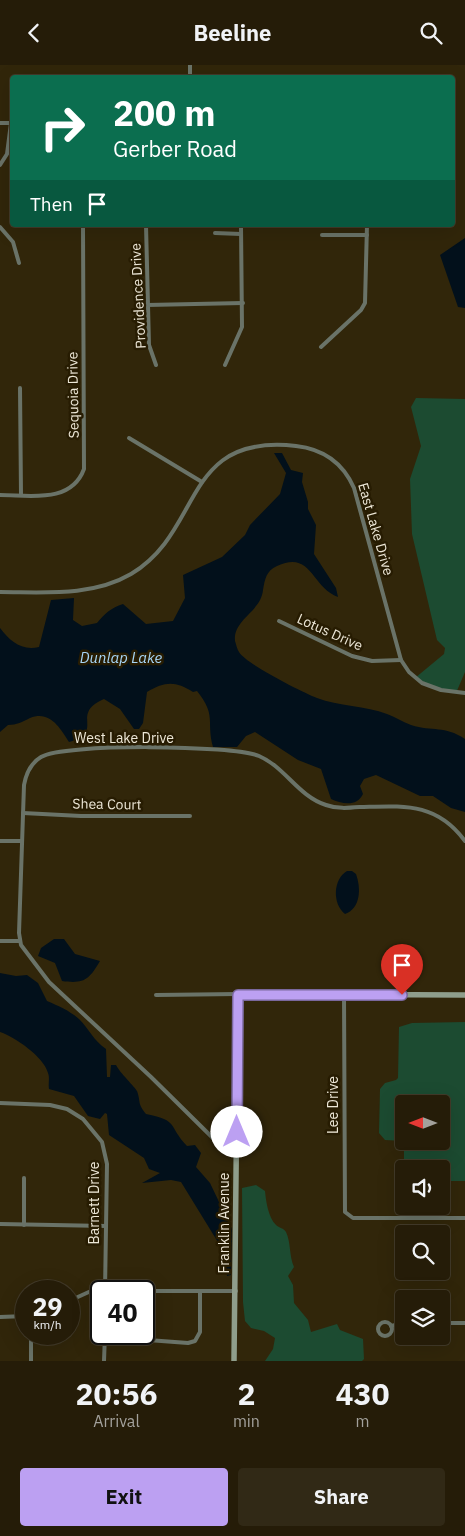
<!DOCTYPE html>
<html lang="en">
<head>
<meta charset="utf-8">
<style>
  :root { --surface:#251c08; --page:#312916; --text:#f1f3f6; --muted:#a3a19c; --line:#423a29; --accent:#bca0f2 }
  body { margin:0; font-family:"IBM Plex Sans",sans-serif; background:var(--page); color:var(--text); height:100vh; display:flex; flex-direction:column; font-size:19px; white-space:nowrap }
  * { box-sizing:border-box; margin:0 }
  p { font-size:16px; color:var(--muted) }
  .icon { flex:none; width:28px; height:28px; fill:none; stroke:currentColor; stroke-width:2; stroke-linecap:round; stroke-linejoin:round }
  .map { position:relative; height:1296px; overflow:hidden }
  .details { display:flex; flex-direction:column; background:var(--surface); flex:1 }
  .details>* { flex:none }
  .hud { position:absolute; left:10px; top:10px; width:445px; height:152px; border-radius:5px; box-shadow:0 5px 20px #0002,0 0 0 1px var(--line); background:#0b6e4f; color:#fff; overflow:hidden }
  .needle { width:32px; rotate:270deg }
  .tools { position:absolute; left:395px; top:1030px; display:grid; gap:10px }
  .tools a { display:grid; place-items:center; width:55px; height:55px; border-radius:5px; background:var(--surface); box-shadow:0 5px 20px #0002,0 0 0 1px var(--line); font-size:25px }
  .speed { position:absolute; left:15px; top:1215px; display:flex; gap:10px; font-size:25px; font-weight:700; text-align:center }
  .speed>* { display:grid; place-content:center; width:65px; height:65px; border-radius:50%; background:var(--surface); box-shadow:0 5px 20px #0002,0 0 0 1px var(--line); line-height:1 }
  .speed small { font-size:12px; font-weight:400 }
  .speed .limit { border:2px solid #111; border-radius:8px; background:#fff; color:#111 }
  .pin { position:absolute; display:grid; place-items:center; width:42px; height:42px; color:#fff; margin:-51px -21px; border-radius:50% 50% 50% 0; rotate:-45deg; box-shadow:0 0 5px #0007 }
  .pin .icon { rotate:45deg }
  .me { position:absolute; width:55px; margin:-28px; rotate:0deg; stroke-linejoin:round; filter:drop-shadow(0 0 4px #0008) }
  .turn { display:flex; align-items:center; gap:18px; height:105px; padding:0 20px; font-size:22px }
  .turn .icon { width:65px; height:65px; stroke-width:2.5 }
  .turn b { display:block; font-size:35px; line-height:42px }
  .then { display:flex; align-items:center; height:48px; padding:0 20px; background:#0003; gap:10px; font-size:19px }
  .eta { display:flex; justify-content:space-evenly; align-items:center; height:85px; text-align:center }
  .eta b { font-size:30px; font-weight:700; line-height:35px }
  .primary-button { display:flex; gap:10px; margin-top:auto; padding:10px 20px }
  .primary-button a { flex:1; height:58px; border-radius:5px; background:var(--accent); color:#111; font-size:20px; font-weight:700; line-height:58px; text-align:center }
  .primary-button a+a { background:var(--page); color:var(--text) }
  header { display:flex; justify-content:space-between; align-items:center; height:65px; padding:0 20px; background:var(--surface); font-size:22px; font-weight:700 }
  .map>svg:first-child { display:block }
  .green { fill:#1c4b31; fill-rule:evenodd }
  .water { fill:#02101b }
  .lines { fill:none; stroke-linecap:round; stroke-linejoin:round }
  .street { stroke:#6a7368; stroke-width:4 }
  .secondary { stroke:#8f9e8c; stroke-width:5.5 }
  .route-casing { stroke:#7a689d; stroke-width:12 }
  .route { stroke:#bca0f2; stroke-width:9 }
  .labels { text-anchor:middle; stroke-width:5; stroke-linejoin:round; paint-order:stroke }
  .street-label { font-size:14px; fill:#ede7d7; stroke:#271c02 }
  .water-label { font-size:15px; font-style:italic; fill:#a7d5f6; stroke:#271c02 }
</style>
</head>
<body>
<header><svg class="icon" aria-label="back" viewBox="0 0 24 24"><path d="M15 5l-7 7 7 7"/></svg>Beeline<svg class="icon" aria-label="search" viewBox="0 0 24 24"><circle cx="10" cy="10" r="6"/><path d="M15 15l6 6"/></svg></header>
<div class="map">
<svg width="465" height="1296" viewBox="0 0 465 1296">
  <rect width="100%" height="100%" fill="#31260a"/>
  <g class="green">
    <path d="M416,333L465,334V607L456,628L441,625L415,613L444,589L445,583L437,575L412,469L410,414L421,381L411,342Z"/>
    <path d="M465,957V1116H441V1104H404V1116V1076L385,1075L379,1068L380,1024L385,1018L396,1015L398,1013L399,962L412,958ZM404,1039H441V1076H404Z"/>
    <path d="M256,1120L265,1126C266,1136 268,1152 276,1160C279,1163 284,1163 286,1167C291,1177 289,1191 294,1202L288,1211L293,1220L294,1238L308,1255L311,1267L337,1259L340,1265L363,1274L364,1294L362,1296H265L273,1284L275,1273L264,1266L251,1263L245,1256L243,1237L242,1123Z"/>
  </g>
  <g class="water">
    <path d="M465,173V243L458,242L440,190Z"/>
    <path d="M274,388H282L291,405L303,408L302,417L308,437V444L316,460L314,489L336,523L338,532C311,522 312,485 277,501C266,506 265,514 263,525C261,547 233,554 235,576C236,579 237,584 239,587C246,599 302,627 317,633C338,641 366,641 387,649C395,652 403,657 411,660C433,667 444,660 465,674V747L451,743L433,731H420L376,710L364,714L360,721L363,729C357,742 342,739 331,734L321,704L298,695L255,667L246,671L237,682H213C206,656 217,651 197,626L193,627C176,616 165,616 147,627L143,658L139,664H134L120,644L104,634C69,649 106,667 69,677C60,663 50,645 30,653C22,657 17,660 8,660L0,667V563C10,576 21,586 39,582L51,535L74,533L73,555L82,561L97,558C105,548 111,543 123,539L146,559L173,556L185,533L183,510L222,492L245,470L250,460L280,429L286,408Z"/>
    <path d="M347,806H352L356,809C361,823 361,843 345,849C332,839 333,814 347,806Z"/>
    <path d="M54,874H64L75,889L100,896C89,915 84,919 62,916L55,898L38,891L41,883Z"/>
    <path d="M0,908L16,911L27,910L38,918L47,936C59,941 70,946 79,954C89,964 94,976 106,984L107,1012H110L111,1000H116C120,1008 135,1022 137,1026C141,1037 137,1038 146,1049C180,1056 167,1060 187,1081L195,1080L201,1088L196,1102L210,1118L232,1164L231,1210L227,1211L224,1187L181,1117L171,1115L142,1118L160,1108L149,1104L144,1093L109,1070L107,1049L105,1048L100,1054L88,1051L74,1031L49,1024C48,1019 50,1013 48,1008C44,992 15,972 0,967Z"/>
  </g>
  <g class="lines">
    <g class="street">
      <path d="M190,12V0"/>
      <path d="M0,58H12"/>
      <path d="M0,100L7,89L11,58"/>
      <path d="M146,160L149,280L156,300"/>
      <path d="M0,162L13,177L19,198"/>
      <path d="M215,168L241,169"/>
      <path d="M322,170H367"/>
      <path d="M147,240L243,238"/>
      <path d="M321,282L361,245L365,238L367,160"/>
      <path d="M225,300L242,262L241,160"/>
      <path d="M20,323L21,430"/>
      <path d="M129,373L202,417"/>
      <path d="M0,430C30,430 71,439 84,404L83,160"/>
      <path d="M0,527C43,527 92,532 131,509C204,466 181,368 296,381C323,384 343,398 354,423L401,595L409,607L422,618L441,625L465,628"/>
      <path d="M279,556L352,591L372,596L401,595"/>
      <path d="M23,748L81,751H190"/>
      <path d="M0,776H22"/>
      <path d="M0,876H20"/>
      <path d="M344,929L345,1147L353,1153H465"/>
      <path d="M156,930L238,929"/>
      <path d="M0,1038L50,1040L67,1044L83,1054L102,1077L107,1099L105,1226"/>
      <path d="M237,1087L224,1084L151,1012L49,917L21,880L19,868L24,720C26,709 31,698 41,692C63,678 234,680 259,691C285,702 298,731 326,740C337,744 348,743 360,742C404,741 436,737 465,776"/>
      <path d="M0,1159L106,1161"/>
      <path d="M24,1160V1113"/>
      <path d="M144,1226H236"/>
      <path d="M69,1236L91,1226H104"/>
      <path d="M0,1252L26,1251"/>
      <circle cx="385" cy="1264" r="7"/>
      <path d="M441,1258H465"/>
      <path d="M391,1261L404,1258"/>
      <path d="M140,1269L148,1275L188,1278L195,1276L200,1267V1226"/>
      <path d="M31,1296V1269"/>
      <path d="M104,1296L105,1269"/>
    </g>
    <path class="secondary" d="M234,1296L238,929L465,930"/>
  </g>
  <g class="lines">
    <g class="route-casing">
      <path id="route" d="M237,1067L238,930H402"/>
    </g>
    <use href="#route" class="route"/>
  </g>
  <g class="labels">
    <g class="street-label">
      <text transform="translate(138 231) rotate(-93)" y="5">Providence Drive</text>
      <text transform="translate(73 330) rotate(-91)" y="5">Sequoia Drive</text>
      <text transform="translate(376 464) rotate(74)" y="5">East Lake Drive</text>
      <text transform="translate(330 567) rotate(24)" y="5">Lotus Drive</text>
      <text x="124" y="678">West Lake Drive</text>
      <text transform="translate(107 739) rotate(1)" y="5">Shea Court</text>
      <text transform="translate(333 1040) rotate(-90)" y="5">Lee Drive</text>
      <text transform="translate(94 1138) rotate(-90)" y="5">Barnett Drive</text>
      <text transform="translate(224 1158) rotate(-90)" y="5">Franklin Avenue</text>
    </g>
    <g class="water-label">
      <text x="121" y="598">Dunlap Lake</text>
    </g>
  </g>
</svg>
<div class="tools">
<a><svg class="needle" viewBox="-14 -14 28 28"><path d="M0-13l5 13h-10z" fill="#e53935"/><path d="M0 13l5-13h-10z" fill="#a3a19c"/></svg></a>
<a><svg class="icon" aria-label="sound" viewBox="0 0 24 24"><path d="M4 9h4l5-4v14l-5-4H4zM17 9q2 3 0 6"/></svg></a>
<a><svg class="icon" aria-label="search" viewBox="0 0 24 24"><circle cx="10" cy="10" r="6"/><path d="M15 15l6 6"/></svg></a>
<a><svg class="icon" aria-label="layers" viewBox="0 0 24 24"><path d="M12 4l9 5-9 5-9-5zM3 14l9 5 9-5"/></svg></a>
</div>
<div class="speed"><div>29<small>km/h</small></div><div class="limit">40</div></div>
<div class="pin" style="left:402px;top:930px;background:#d93025"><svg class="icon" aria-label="arrive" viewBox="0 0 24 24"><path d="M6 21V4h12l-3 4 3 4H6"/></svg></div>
<svg class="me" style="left:237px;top:1067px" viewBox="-20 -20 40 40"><circle r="19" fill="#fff"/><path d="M0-13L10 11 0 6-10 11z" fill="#bca0f2"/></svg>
<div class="hud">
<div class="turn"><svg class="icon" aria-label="right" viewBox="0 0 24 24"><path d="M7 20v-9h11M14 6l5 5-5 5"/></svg><div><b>200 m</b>Gerber Road</div></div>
<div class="then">Then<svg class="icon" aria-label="arrive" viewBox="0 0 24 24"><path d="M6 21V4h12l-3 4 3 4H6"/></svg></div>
</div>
</div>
<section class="details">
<div class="eta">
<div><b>20:56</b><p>Arrival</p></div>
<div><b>2</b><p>min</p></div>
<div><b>430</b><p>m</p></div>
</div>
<div class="primary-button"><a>Exit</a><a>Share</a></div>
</section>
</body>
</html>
